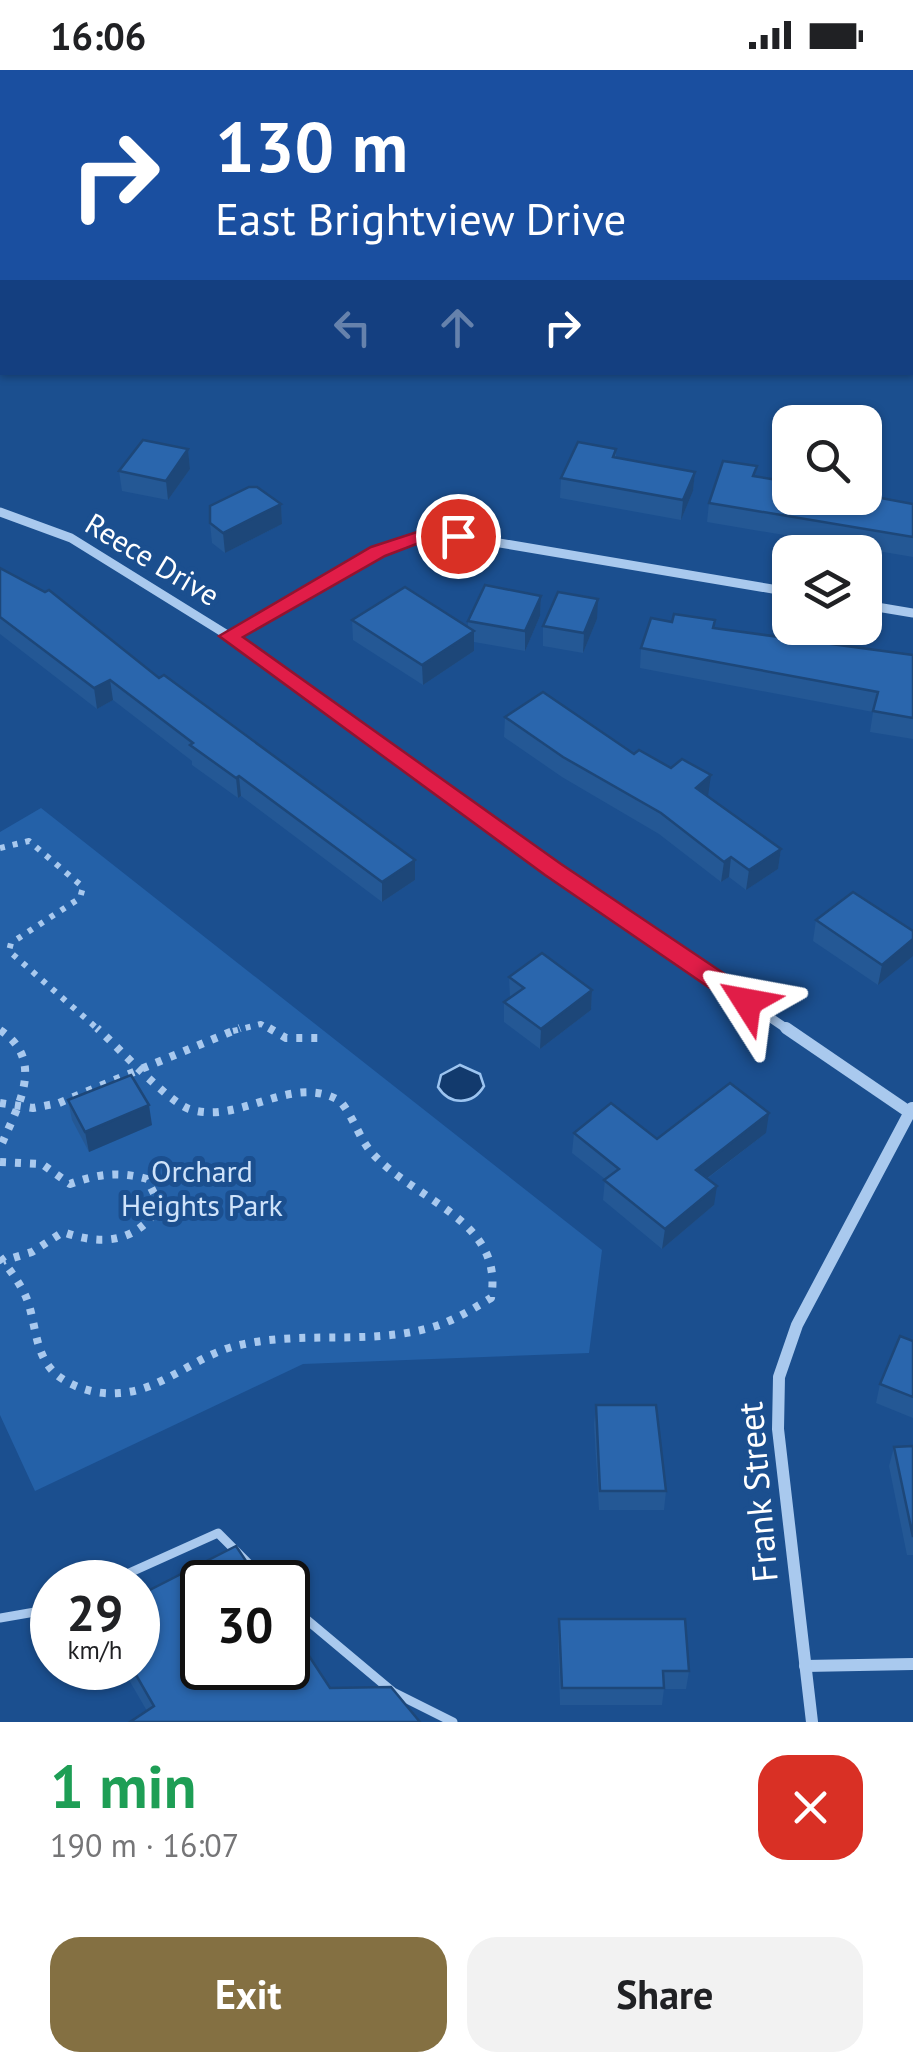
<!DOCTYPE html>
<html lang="en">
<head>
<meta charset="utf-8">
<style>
  :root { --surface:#fff; --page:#f2f2f2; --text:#202124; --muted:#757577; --accent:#847042 }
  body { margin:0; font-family:"PT Sans",sans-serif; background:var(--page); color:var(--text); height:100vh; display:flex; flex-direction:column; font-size:38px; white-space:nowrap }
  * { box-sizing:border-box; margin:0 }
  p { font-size:32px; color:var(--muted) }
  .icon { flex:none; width:55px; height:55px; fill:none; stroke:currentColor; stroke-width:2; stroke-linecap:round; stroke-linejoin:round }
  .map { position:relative; height:1652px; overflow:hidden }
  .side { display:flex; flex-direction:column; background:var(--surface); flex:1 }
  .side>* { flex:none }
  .top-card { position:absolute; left:0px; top:0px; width:915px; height:305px; box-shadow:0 2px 8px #0004; background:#1a4fa0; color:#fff; overflow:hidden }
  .tools { position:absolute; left:772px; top:335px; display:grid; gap:20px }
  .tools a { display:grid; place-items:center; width:110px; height:110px; border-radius:20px; background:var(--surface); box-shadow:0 2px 8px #0004; font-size:50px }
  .speed { position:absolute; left:30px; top:1490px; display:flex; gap:20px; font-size:50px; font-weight:700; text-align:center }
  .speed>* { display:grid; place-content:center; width:130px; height:130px; border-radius:50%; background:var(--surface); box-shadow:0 2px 8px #0004; line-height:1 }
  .speed small { font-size:25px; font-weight:400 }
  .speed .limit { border:5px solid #111; border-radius:15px; background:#fff; color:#111 }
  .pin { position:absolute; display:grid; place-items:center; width:85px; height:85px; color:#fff; margin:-42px; border:5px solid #fff; border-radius:50%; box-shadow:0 2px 10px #0007 }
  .me { position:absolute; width:110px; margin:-55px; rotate:304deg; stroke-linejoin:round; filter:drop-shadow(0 0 8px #0008) }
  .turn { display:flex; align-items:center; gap:35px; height:210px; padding:0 50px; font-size:45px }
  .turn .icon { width:130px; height:130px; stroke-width:2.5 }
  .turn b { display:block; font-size:70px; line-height:85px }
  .lanes { display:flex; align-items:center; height:95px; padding:0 50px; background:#0003; justify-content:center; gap:50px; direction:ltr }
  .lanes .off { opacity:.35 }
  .round { display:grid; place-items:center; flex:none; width:105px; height:105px; border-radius:30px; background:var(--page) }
  .summary { display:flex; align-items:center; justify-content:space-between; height:170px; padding:0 50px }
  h1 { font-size:60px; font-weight:700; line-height:75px; color:#1e9e55 }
  .primary-button { display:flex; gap:20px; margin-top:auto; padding:20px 50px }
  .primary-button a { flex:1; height:115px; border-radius:30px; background:var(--accent); color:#fff; font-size:40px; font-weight:700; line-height:115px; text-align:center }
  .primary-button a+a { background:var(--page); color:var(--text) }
  .status { display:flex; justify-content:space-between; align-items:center; height:70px; padding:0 50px; background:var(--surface); direction:ltr }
  .status svg { height:28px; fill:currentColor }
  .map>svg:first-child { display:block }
  .green { fill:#2461a8 }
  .water { fill:#123a6d; stroke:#9cc4f0; stroke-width:2.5 }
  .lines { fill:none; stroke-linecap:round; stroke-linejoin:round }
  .path-far1 { stroke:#a9c9ee; stroke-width:6; stroke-dasharray:5 8; stroke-linecap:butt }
  .path { stroke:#a9c9ee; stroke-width:8; stroke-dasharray:6 9; stroke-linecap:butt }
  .lane { stroke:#a9c9ee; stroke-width:9 }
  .street-far1 { stroke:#a9c9ee; stroke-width:9 }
  .street { stroke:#a9c9ee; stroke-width:12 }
  .wall { fill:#245895 }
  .shaded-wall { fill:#1d4779 }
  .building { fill:#2a66ad; stroke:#1d4779; stroke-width:2.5 }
  .route { fill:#e11d48; stroke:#92132f; stroke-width:2.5 }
  .labels { text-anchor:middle; stroke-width:10; stroke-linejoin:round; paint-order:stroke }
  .street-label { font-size:30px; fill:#fff; stroke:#1b4f8f }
  .park-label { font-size:30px; fill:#cfe3fa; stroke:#1b4f8f }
  .near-street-label { font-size:35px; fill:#fff; stroke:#1b4f8f }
</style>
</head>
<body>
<div class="status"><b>16:06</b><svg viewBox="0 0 49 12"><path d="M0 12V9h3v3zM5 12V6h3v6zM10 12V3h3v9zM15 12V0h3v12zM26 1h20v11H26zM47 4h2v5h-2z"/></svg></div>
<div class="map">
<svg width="913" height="1652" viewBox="0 0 913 1652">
  <rect width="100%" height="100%" fill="#1b4f8f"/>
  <path class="green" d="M41,738L602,1180L589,1283L303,1294L35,1421L0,1345V762Z"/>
  <path class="water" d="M460,995L480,1004L484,1016C473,1035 450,1036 438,1017L441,1005Z"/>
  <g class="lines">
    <g class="path-far1">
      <path d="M0,778L29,771L83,817L80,828L11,873L9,881L100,961"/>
      <path d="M233,961L261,954L273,961"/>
    </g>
    <g class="path">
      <path d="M269,958L286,968H326"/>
      <path d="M0,960C47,991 17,1037 0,1078"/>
      <path d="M0,1033L33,1038L59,1033L240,958"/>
      <path d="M0,1092L42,1094L70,1114C97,1104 119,1101 147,1109L160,1136C136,1173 102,1176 63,1162L32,1182L3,1191"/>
      <path d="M0,1187C11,1202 22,1215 28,1232C37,1259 35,1290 61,1308C77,1319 99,1325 119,1323C160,1321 193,1288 232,1277C297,1259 365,1276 429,1258C452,1252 471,1240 491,1228C505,1151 416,1131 373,1084C359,1069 354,1047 340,1031C292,1002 239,1056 189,1039C166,1030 119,978 97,958"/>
    </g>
    <g class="lane">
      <path d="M109,1512L218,1463L267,1512"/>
      <path d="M288,1534L393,1622L453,1652"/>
      <path d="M0,1548L52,1539"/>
    </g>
    <g class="street-far1">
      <path d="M0,442L71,468L229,566L553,800L790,961"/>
      <path d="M865,535L913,543"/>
      <path d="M229,566L378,481L417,468L458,466L790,522"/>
    </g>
    <g class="street">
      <path d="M786,958L909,1042"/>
      <path d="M805,1596L913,1594"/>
      <path d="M812,1652L778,1359L779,1307L797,1255L912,1038"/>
    </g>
  </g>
  <g class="wall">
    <path d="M343,0H692L691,2H354Z"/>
    <path d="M188,379L190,399L168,430L122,421L119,401Z"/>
    <path d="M616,379V387L695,402L693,421L681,450L560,428L561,408Z"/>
    <path d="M755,407L913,434V487L707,452L709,433Z"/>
    <path d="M281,434L282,454L225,483L212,473L210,453Z"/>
    <path d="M0,498L415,810L382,832L241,726L238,728L192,695V691L113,630L97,639L0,564Z"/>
    <path d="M541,526L540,546L525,581L474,572V581L423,615L353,570L352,550L468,557V551Z"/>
    <path d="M597,549L583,583L543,576V556Z"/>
    <path d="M714,558L913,585V669L870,662L873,642L640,598L641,578Z"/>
    <path d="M505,647L634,684L708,726L781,779L778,799L746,820L729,807L721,812L659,764L562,707L504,667Z"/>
    <path d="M816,850L913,861L878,915L813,871Z"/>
    <path d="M509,907L592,920L591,940L540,979L504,952V932L510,928Z"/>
    <path d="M68,1030L152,1055L89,1082L72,1050Z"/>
    <path d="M574,1063L657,1069L766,1063L707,1109L714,1135L662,1179L603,1130L605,1109L572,1083Z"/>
    <path d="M913,1271V1348L876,1333L880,1314Z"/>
    <path d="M596,1335L666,1421L664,1440H599L594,1354Z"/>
    <path d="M913,1376V1485H907L889,1396L894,1377Z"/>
    <path d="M559,1549L689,1601L686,1619H664L662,1635H560L558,1567Z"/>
    <path d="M122,1598H138L330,1618L147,1641Z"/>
  </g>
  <g class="shaded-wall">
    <path d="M188,379L190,399L168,430L166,411Z"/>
    <path d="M695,402L693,421L681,450L683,430Z"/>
    <path d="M281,434L282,454L225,483L223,463Z"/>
    <path d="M541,526L540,546L525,581V561Z"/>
    <path d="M598,529L597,549L583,583L584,563Z"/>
    <path d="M474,561V581L423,615L422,595Z"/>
    <path d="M110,610L113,630L97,639L94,618Z"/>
    <path d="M711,705L708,726L696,718Z"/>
    <path d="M239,706L241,726L238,728L236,708Z"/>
    <path d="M781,779L778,799L746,820L749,800Z"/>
    <path d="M731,787L729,807L721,812L724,792Z"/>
    <path d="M415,790V810L382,832V812Z"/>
    <path d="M913,869V886L878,915L882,895Z"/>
    <path d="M592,920L591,940L540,979L541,959Z"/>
    <path d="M149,1035L152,1055L89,1082L85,1062Z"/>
    <path d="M769,1043L766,1063L693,1119L696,1100Z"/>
    <path d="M717,1116L714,1135L662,1179L665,1159Z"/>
  </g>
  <g class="building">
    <path d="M427,0H688L687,2H446Z"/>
    <path d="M755,0H826L825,2H754Z"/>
    <path d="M143,370L188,379L166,411L119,401Z"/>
    <path d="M578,372L616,379L613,387L695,402L683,430L561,408Z"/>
    <path d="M723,391L757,396L753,406L790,412V428H865V425L913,434V467L709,433Z"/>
    <path d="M249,417H257L281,434L223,463L210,453V436Z"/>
    <path d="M0,498L45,522L49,520L159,608L164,605L415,790L382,812L239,706L236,708L190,675L193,673L110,610L94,618L0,547Z"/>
    <path d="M485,515L541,526L525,561L468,551Z"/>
    <path d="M405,517L474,561L422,595L352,550Z"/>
    <path d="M558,522L598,529L584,563L543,556Z"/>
    <path d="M674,544L715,550L713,558L913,585V648L873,641L878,622L641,578L651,548L672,552Z"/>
    <path d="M543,622L634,684L639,680L671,698L682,689L711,705L696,718L781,779L749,800L731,787L724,792L661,743L563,687L505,647Z"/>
    <path d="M853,822L913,861V869L882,895L816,850Z"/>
    <path d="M542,883L592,920L541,959L504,932L524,918L509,907Z"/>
    <path d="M131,1005L149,1035L85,1062L68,1030Z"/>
    <path d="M730,1013L769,1043L696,1100L717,1116L665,1159L604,1110L619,1099L574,1063L611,1033L657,1069Z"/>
    <path d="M900,1266L913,1271V1327L880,1314Z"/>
    <path d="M596,1335H656L666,1421H600Z"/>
    <path d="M913,1376V1467L894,1377Z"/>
    <path d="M236,1476L260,1512H202V1598H288V1554L330,1618L391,1617L420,1652H130L154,1636L132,1598H138V1526Z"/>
    <path d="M559,1549H685L689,1601H663L664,1618H562Z"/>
  </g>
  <path class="route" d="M458,460L468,466L465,470L419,473L385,486L243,567L561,794L756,925L759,932L756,938H739L545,805L219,566L371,477L417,462Z"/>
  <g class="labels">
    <g class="street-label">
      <text transform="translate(152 490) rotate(31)" y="10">Reece Drive</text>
    </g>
    <g class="park-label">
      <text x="202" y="1112">Orchard<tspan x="202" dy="34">Heights Park</tspan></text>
    </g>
    <g class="near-street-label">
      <text transform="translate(758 1422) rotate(-95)" y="12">Frank Street</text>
    </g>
  </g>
</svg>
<div class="tools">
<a><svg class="icon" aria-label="search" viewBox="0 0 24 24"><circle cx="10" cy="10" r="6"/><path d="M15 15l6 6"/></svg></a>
<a><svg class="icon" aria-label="layers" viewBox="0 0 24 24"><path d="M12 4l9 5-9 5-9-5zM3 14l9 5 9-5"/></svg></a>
</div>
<div class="speed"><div>29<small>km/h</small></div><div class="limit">30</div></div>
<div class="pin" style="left:458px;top:466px;background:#d93025"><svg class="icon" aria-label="arrive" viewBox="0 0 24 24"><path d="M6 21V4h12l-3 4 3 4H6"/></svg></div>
<svg class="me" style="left:747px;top:932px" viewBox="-20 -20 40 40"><path d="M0-17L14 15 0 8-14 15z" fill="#e11d48" stroke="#fff" stroke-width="4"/></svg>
<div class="top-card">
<div class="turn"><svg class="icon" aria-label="right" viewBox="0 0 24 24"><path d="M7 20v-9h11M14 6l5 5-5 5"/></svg><div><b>130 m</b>East Brightview Drive</div></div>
<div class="lanes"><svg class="icon off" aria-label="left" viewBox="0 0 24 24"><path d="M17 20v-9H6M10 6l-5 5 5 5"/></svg><svg class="icon off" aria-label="ahead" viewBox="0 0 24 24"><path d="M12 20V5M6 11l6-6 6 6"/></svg><svg class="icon" aria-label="right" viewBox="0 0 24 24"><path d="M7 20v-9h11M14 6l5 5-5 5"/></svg></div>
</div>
</div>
<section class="side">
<div class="summary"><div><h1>1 min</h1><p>190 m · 16:07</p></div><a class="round" style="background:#d93025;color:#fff"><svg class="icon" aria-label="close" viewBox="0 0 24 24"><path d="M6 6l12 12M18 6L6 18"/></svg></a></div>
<div class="primary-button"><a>Exit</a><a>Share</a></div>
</section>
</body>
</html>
